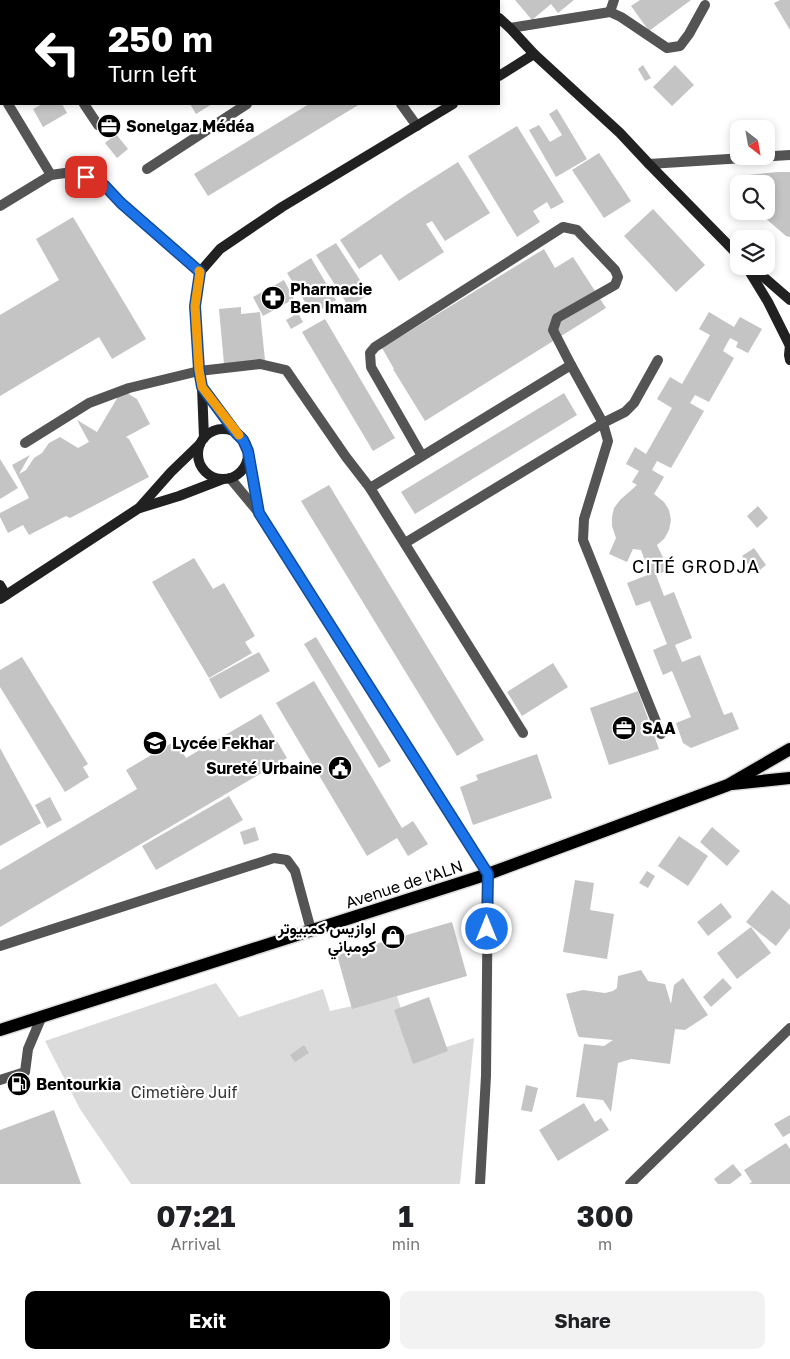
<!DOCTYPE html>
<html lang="en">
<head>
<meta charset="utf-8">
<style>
  :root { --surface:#fff; --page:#f2f2f2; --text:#202124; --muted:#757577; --accent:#000 }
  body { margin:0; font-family:"Golos Text",Vazirmatn,sans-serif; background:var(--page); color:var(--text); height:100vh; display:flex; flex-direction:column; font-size:19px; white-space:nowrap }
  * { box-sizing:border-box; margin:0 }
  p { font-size:16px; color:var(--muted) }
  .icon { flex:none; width:28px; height:28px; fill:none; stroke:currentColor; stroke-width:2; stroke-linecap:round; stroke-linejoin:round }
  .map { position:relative; height:1184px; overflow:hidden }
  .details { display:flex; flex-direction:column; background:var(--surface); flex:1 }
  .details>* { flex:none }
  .hud { position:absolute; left:0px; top:0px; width:500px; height:105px; box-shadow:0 2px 8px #0003; background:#000; color:#fff; overflow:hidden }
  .needle { width:32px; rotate:149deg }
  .buttons { position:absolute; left:730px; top:120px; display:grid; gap:10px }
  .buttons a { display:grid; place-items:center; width:45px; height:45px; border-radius:10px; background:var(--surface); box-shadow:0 2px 8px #0003; font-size:25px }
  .pin { position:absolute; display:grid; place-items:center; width:42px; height:42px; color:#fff; margin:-21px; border-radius:10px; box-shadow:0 2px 8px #0006 }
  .me { position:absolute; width:55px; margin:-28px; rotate:0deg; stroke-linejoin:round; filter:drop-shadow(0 0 4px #0008) }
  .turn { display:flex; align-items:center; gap:18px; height:105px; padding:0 25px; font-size:22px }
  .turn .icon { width:65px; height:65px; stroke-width:2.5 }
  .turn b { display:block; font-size:35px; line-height:42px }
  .eta { display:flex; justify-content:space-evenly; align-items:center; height:85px; text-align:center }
  .eta b { font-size:30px; font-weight:700; line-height:35px }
  .action { display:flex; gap:10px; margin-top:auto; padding:10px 25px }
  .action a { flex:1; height:58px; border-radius:10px; background:var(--accent); color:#fff; font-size:20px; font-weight:700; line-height:58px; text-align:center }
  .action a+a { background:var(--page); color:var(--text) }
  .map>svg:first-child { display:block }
  .green { fill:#dbdbdb }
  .building { fill:#c4c4c4 }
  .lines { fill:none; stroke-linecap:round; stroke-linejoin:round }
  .primary-casing { stroke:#dbdbdb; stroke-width:15 }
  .lane { stroke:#545454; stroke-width:10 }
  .street { stroke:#545454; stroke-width:10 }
  .secondary { stroke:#212121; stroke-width:10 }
  .primary { stroke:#000; stroke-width:12 }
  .route-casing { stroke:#114b97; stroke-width:12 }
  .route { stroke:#1a73e8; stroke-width:9 }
  .slow { stroke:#f59e0b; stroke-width:9 }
  .labels { text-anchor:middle; stroke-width:4.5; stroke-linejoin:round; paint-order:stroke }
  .poi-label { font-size:16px; font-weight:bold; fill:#000; stroke:#fff; text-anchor:start }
  .street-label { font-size:16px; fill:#000; stroke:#fff }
  .park-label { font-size:16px; fill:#323232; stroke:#fff }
  .neighbourhood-label { font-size:18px; letter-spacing:1px; fill:#000; stroke:#fff }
</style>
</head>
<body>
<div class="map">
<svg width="790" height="1184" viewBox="0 0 790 1184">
  <rect width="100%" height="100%" fill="#fff"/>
  <path class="green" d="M216,983L239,1017L323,989L330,1011L397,996L416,1057L474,1038L460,1184H131L80,1109L45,1041Z"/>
  <g class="building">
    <path d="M515,0H574L558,13L551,4L532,20Z"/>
    <path d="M640,0H691L649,31L631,6Z"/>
    <path d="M780,0H790V30L774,3Z"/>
    <path d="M643,65L651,78L645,81L638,69Z"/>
    <path d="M675,65L694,85L672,106L653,87Z"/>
    <path d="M42,104H62L67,113L43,127L33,109Z"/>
    <path d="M190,104H212L196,114Z"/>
    <path d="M309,104H360L208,196L194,174Z"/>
    <path d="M557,109L587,159L556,177L529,130L539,125L550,142L562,135L549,114Z"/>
    <path d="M517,126L564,202L551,209L547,202L533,211L540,222L517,237L468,156Z"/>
    <path d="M116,134L128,149L117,158L105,143Z"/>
    <path d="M599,153L631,201L604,218L572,170Z"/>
    <path d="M458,162L490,213L445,241L432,221L426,224L444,252L399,281L381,254L359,269L340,240L406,195Z"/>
    <path d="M778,172H790V237L786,236L757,211H766V184H740L741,181L748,175Z"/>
    <path d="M653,209L705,265L676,292L624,236Z"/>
    <path d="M73,217L146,339L112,359L99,337L0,396V315L59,280L36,239Z"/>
    <path d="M336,243L369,294L349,307L316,255Z"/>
    <path d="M544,249L555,268L573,257L606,308L425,421L393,369H394L382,348Z"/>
    <path d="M311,258L336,300L313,315L287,273Z"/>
    <path d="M284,280L294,299L263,316L253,297Z"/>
    <path d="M241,307V314L260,312L265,360L224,364L219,309Z"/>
    <path d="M709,312L734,327L740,317L762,329L748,353L736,347L738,342L730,338L723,351L734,358L709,402L695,395L690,403L704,411L671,468L657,461L652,470L664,477L654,494L664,502L669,510L671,520L669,530L664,539L657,545L669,570L656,575L664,596L674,592L692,638L675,645L682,662L700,655L724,715L732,712L739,729L691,748L683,743L676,723L691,717L672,671L663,675L653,650L667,644L650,601L636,606L627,583L650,574L641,550L633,549L627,562L609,554L616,538L612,526V517L614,508L620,500L637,485L632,482L639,471L626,464L635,447L646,454L672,408L657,399L670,377L682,384L710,335L699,329Z"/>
    <path d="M298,313L303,322L291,329L286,320Z"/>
    <path d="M325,319L395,438L373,451L302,332Z"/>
    <path d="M122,390L137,399L150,424L126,437L129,439L149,477L70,518L66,516L29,535L23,525L8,533L0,517V513L29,498L12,465L30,455L19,474L26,470L34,458L42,453L49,443L60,437L78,448L89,442L77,420L97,432Z"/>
    <path d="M564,393L577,415L415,514L401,492Z"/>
    <path d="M0,459L18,488L0,499Z"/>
    <path d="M329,485L484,740L457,756L301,501Z"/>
    <path d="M758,506L768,518L757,528L747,516Z"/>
    <path d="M754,548L766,565L755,574L742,556Z"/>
    <path d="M194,558L213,589L224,583L255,636L245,642L252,653L209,678L152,582Z"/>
    <path d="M316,637L391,761L379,768L304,644Z"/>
    <path d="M259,652L270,671L220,699L209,679Z"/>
    <path d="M22,657L88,764L83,767L89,777L65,792L0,687V670Z"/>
    <path d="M553,663L568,687L522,716L507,692Z"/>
    <path d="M314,681L402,828L413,821L428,844L408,856L397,838L367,856L276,703Z"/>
    <path d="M638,691L659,749L609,765L590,708Z"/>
    <path d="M261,714L287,758L0,927V870L137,789L126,770L175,741L186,758Z"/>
    <path d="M0,748L41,823L0,846Z"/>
    <path d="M537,754L552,798L473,825L460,787L478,780L476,775Z"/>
    <path d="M229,796L243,820L156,870L142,846Z"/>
    <path d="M50,797L62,820L47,828L35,805Z"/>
    <path d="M255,827L259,840L244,845L240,832Z"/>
    <path d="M712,827L740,851L727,866L700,842Z"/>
    <path d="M679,836L708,856L688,886L658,866Z"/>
    <path d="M647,871L655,876L648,888L639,883Z"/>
    <path d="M575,880L594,883L590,910L614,914L607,959L563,952Z"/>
    <path d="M772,890L790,905V928L776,946L746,922Z"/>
    <path d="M721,903L732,917L708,936L697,922Z"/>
    <path d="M452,922L467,976L352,1009L337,955Z"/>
    <path d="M751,927L771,953L737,979L717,953Z"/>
    <path d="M641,970L648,981L665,984L671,1004L674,985L683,978L708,1015L685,1030L675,1029L670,1064L631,1059L618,1063L611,1112L603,1100L576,1097L584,1044L604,1046L613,1040L579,1037L577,1033L566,994L583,990L605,993L613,991L617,988L618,976Z"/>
    <path d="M723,978L732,988L711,1007L703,997Z"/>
    <path d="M429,997L448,1051L413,1064L394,1010Z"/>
    <path d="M304,1045L309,1053L295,1062L290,1055Z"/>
    <path d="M526,1085L538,1088L532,1112L521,1110Z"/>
    <path d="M584,1103L595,1122L601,1118L609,1130L558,1161L539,1130Z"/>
    <path d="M54,1110L81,1184H0V1130Z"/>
    <path d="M790,1115V1133L783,1137L774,1124Z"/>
    <path d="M786,1143L790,1149V1184H749L752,1182L744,1170Z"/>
    <path d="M733,1164L742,1175L730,1184H718L714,1179Z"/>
  </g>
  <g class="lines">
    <g class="primary-casing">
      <g id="primary">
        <path d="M732,784L790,778"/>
        <path d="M0,1030L488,874L728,785L790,749"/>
      </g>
    </g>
    <g class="lane">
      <path d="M234,0V1"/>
      <path d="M329,0L330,1"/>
      <path d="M85,1L86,0"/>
      <path d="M349,1L351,0"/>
      <path d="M610,12L614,0"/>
      <path d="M510,28L610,12L621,17L667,48L680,46L689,34L705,5"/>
      <path d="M84,104L98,125"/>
      <path d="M401,104L417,126"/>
      <path d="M147,169L247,104"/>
      <path d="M25,443L89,403L129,388L199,371"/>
      <path d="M0,946L274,858L287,860L295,871L311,930"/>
      <path d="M0,1080L25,1072L28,1049L42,1016"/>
    </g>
    <g class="street">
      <path d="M0,90L1,92"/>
      <path d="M8,104L51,175"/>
      <path d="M649,164L790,155"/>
      <path d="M0,206L51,175L65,173L86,177L105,186L121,203L200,272"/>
      <path d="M571,365L603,423L608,441L584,519L583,540L661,734"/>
      <path d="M199,371L260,364L286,370L346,457L370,488L523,733"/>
      <path d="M248,451L258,512"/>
      <path d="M230,478L259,513L488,874L486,1076L480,1184"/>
      <path d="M370,488L571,365L553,330L557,318L615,285L618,277L615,270L577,230L563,227L375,347L370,353L371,367L422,456"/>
      <path d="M405,543L603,423L625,412L634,403L658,360"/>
      <path d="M630,1184L790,1028"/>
    </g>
    <g class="secondary">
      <path d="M477,0L479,1"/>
      <path d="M499,18L510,28L534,54L620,133L649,164L739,256"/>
      <path d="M499,76L534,54"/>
      <path d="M746,266L768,302L790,346"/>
      <path d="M751,266L790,300"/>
      <path d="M790,345L789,355L790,360"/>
      <path d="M202,387L236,432"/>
      <circle cx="223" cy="454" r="25"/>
      <path d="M204,438L202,387L199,371L195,306L200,272L220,249L282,207L453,104"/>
      <path d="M140,508L179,496L223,479"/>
      <path d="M0,585L6,595"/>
      <path d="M0,599L139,508L171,472L200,444"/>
    </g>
    <use href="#primary" class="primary"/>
  </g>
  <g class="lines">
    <g class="route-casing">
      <path id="route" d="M86,177L105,186L121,203L200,272L195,306L199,370L202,387L236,433L243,440L248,451L259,513L488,874L487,929"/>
    </g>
    <use href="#route" class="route"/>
    <path class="slow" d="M199,271L200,272L195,306L199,370L202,387L239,435"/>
  </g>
  <defs>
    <g id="office-disc" transform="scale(1.25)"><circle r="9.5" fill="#000" stroke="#fff"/><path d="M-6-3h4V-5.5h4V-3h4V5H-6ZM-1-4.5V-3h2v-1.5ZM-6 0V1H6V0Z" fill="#fff"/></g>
    <g id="pharmacy-disc" transform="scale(1.25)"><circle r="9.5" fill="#000" stroke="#fff"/><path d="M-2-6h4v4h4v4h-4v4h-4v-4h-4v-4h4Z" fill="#fff"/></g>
    <g id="school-disc" transform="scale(1.25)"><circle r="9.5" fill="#000" stroke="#fff"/><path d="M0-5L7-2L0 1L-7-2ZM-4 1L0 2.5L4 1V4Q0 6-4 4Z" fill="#fff"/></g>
    <g id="civic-disc" transform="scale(1.25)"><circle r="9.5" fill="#000" stroke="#fff"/><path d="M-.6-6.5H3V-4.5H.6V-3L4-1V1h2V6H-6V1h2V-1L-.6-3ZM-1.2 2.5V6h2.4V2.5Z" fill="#fff"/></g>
    <g id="shop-disc" transform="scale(1.25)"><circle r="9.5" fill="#000" stroke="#fff"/><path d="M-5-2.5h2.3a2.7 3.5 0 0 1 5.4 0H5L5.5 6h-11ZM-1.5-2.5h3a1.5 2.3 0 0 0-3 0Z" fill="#fff"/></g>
    <g id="fuel-disc" transform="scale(1.25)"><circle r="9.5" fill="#000" stroke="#fff"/><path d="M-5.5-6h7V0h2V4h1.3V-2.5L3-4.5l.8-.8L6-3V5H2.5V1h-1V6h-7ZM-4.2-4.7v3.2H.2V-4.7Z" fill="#fff"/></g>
  </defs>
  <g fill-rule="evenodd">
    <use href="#office-disc" x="109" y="126"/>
    <use href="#pharmacy-disc" x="273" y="298"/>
    <use href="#office-disc" x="624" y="728"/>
    <use href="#school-disc" x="155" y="743"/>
    <use href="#civic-disc" x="340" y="768"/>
    <use href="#shop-disc" x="393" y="937"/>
    <use href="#fuel-disc" x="19" y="1084"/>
  </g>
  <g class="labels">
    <g class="poi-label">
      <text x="126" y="132">Sonelgaz Médéa</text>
      <text x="290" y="295">Pharmacie<tspan x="290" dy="18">Ben Imam</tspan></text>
      <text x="642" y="734">SAA</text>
      <text x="172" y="749">Lycée Fekhar</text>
      <text x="322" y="774" text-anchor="end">Sureté Urbaine</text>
      <text x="376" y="934" text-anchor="end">اوازيس كمبيوتر<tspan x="376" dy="18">كومباني</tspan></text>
      <text x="36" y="1090">Bentourkia</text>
    </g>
    <g class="street-label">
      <text transform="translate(404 884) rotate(-18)" y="6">Avenue de l'ALN</text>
    </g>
    <g class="park-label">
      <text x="184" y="1098">Cimetière Juif</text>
    </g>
    <g class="neighbourhood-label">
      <text x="696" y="573">CITÉ GRODJA</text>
    </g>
  </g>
</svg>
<div class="buttons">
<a><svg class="needle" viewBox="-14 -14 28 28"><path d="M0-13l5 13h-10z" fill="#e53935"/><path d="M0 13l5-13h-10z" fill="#757577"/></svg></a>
<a><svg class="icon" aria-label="search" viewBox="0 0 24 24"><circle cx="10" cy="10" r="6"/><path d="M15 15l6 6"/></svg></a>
<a><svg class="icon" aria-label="layers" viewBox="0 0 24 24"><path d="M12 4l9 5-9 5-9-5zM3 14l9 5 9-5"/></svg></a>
</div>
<div class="pin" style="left:86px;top:177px;background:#d93025"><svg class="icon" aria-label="arrive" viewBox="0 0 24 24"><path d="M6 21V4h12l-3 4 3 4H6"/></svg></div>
<svg class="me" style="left:487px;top:929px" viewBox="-20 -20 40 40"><circle r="17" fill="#1a73e8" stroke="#fff" stroke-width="3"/><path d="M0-11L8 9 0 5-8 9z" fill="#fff"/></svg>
<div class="hud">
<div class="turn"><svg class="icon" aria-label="left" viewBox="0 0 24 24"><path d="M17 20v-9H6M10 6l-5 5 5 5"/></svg><div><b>250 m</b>Turn left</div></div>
</div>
</div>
<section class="details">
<div class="eta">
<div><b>07:21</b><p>Arrival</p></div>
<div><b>1</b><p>min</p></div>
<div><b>300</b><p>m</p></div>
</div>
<div class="action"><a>Exit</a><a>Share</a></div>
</section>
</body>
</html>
